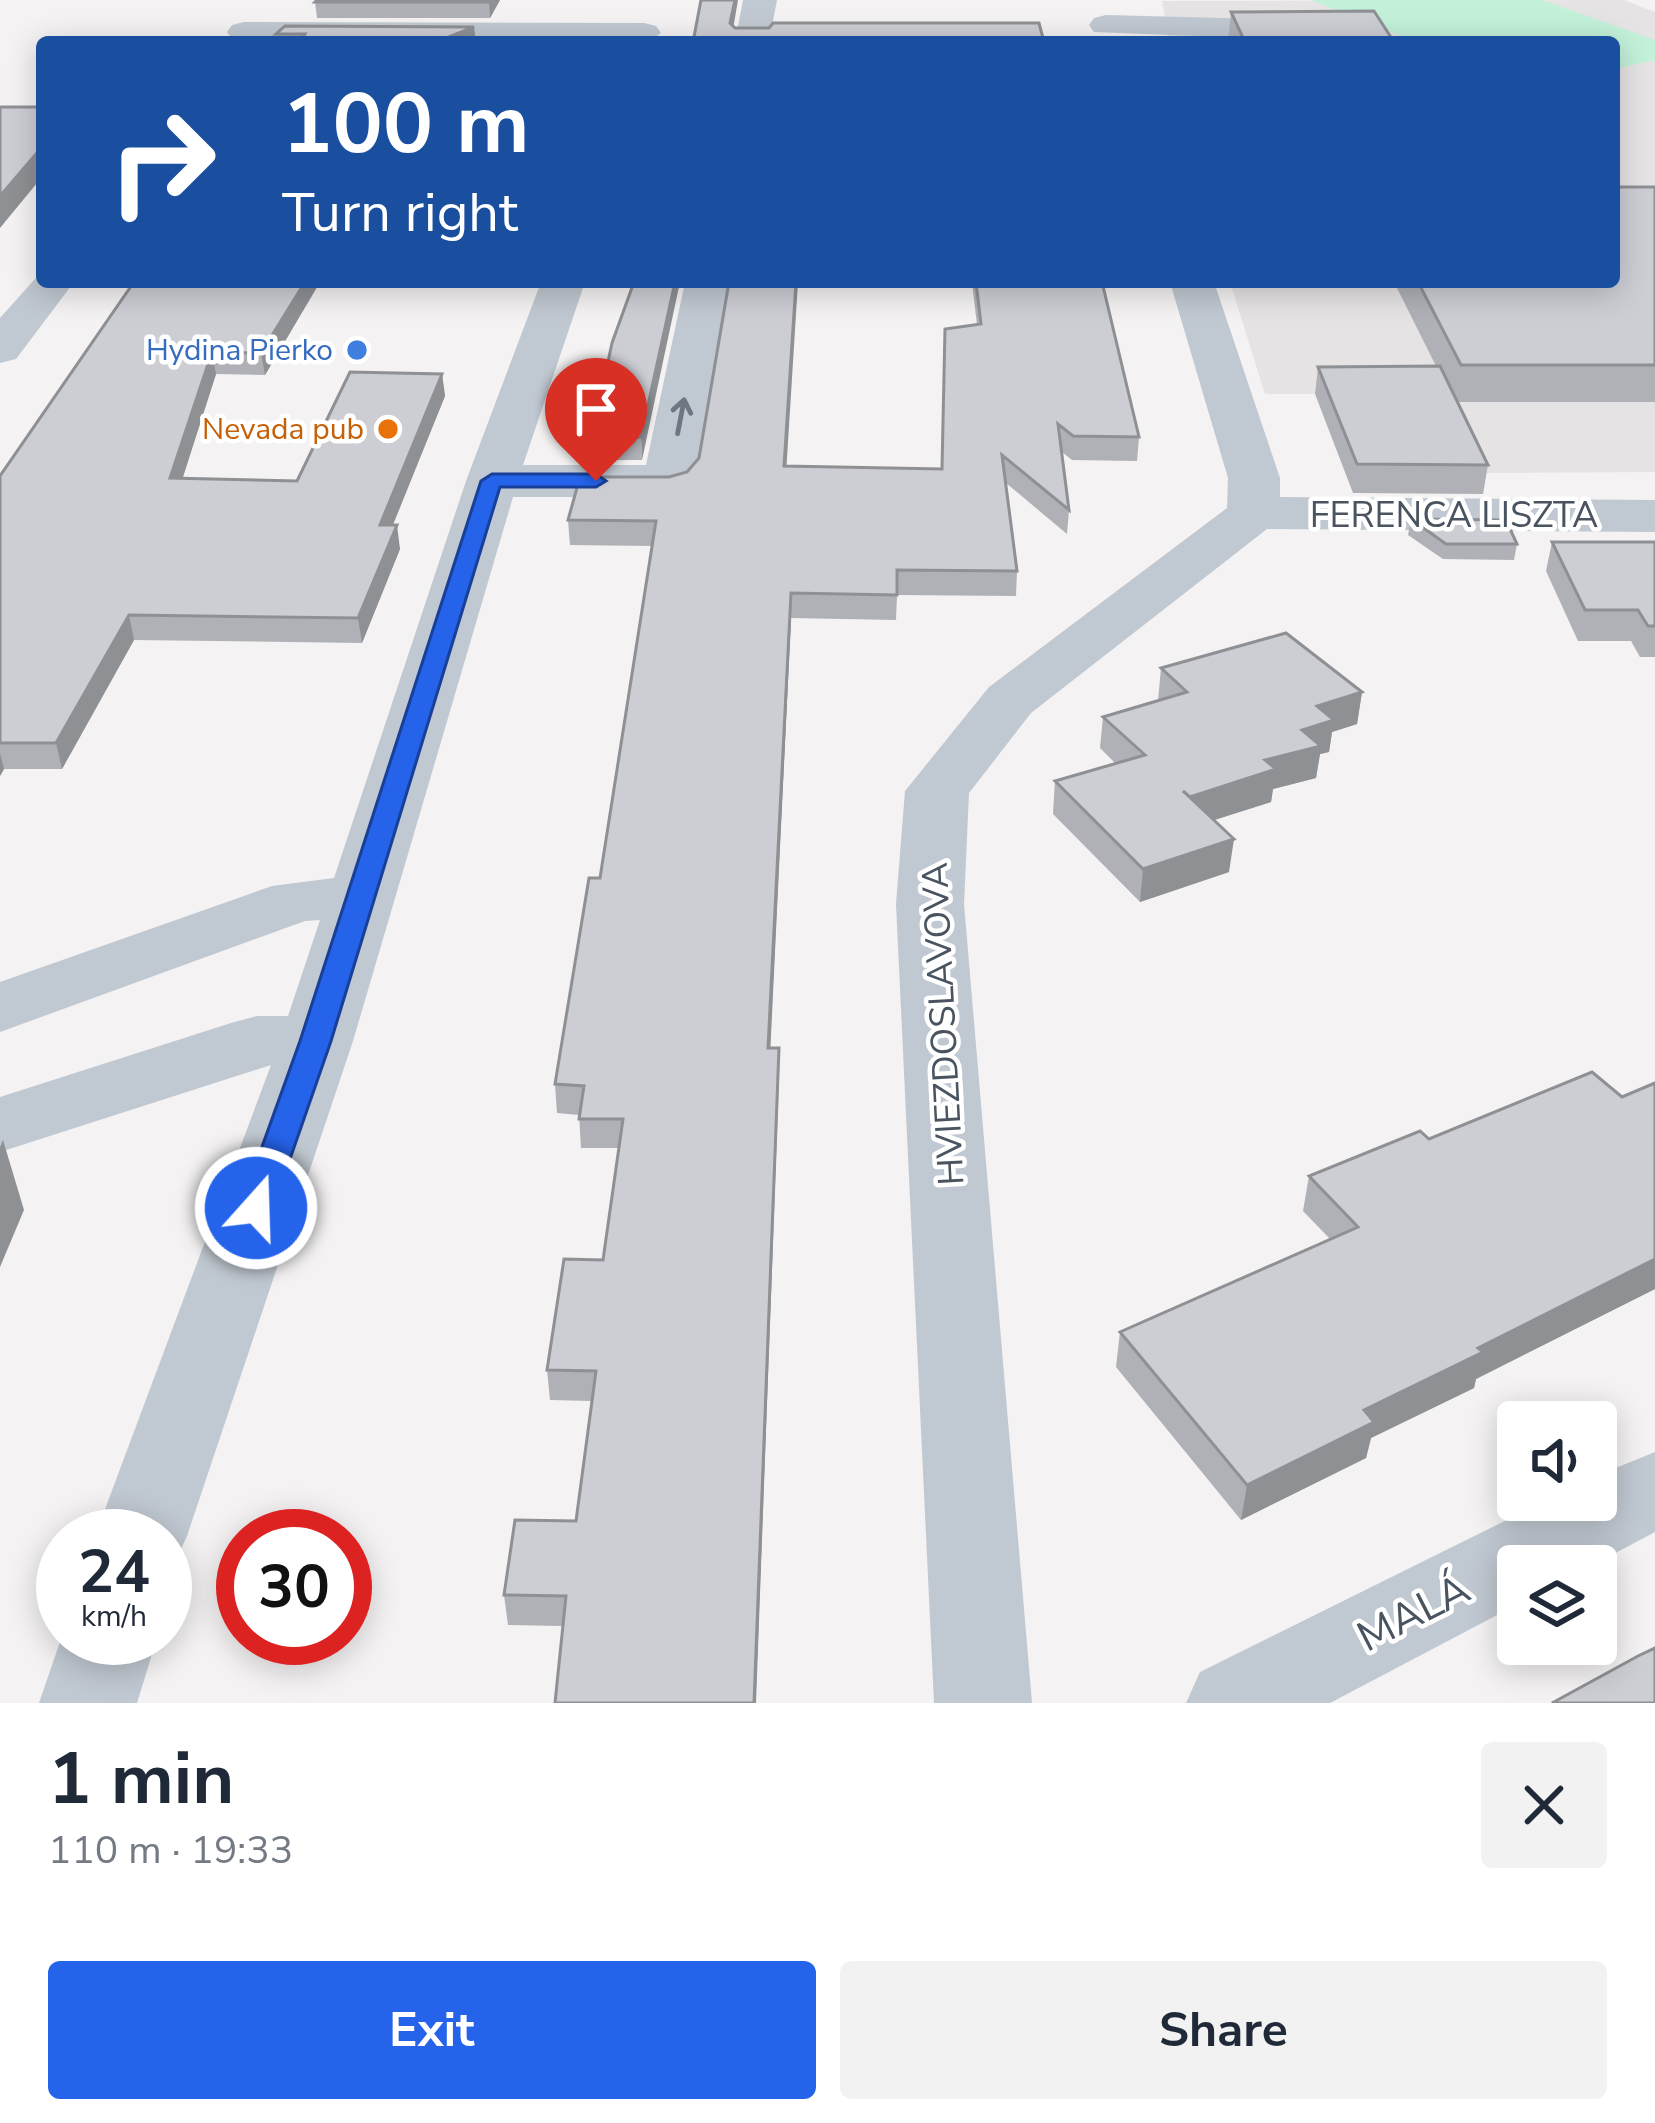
<!DOCTYPE html>
<html lang="en">
<head>
<meta charset="utf-8">
<style>
  :root { --surface:#fff; --page:#f2f2f3; --text:#1f2937; --muted:#747a83; --accent:#2563eb }
  body { margin:0; font-family:"Nunito Sans",sans-serif; background:var(--page); color:var(--text); height:100vh; display:flex; flex-direction:column; font-size:45px; white-space:nowrap }
  * { box-sizing:border-box; margin:0 }
  p { font-size:39px; color:var(--muted) }
  .icon { flex:none; width:66px; height:66px; fill:none; stroke:currentColor; stroke-width:2; stroke-linecap:round; stroke-linejoin:round }
  .map { position:relative; height:1703px; overflow:hidden }
  .drawer { display:flex; flex-direction:column; background:var(--surface); flex:1 }
  .drawer>* { flex:none }
  .hud { position:absolute; left:36px; top:36px; width:1584px; height:252px; border-radius:12px; box-shadow:0 6px 30px #0003; background:#1a4fa0; color:#fff; overflow:hidden }
  .controls { position:absolute; left:1497px; top:1401px; display:grid; gap:24px }
  .controls a { display:grid; place-items:center; width:120px; height:120px; border-radius:12px; background:var(--surface); box-shadow:0 6px 30px #0003; font-size:60px }
  .speed { position:absolute; left:36px; top:1509px; display:flex; gap:24px; font-size:60px; font-weight:700; text-align:center }
  .speed>* { display:grid; place-content:center; width:156px; height:156px; border-radius:50%; background:var(--surface); box-shadow:0 6px 30px #0003; line-height:1 }
  .speed small { font-size:30px; font-weight:400 }
  .speed .limit { border:18px solid #d22; background:#fff; color:#111 }
  .pin { position:absolute; display:grid; place-items:center; width:102px; height:102px; color:#fff; margin:-123px -51px; border-radius:50% 50% 50% 0; rotate:-45deg; box-shadow:0 0 12px #0007 }
  .pin .icon { rotate:45deg }
  .me { position:absolute; width:132px; margin:-66px; rotate:20deg; stroke-linejoin:round; filter:drop-shadow(0 0 9px #0008) }
  .turn { display:flex; align-items:center; gap:42px; height:252px; padding:0 48px; font-size:54px }
  .turn .icon { width:156px; height:156px; stroke-width:2.5 }
  .turn b { display:block; font-size:84px; line-height:102px }
  .round { display:grid; place-items:center; flex:none; width:126px; height:126px; border-radius:12px; background:var(--page) }
  .summary { display:flex; align-items:center; justify-content:space-between; height:204px; padding:0 48px }
  h1 { font-size:72px; font-weight:700; line-height:90px }
  .cta { display:flex; gap:24px; margin-top:auto; padding:24px 48px }
  .cta a { flex:1; height:138px; border-radius:12px; background:var(--accent); color:#fff; font-size:48px; font-weight:700; line-height:138px; text-align:center }
  .cta a+a { background:var(--page); color:var(--text) }
  .map>svg:first-child { display:block }
  .education { fill:#e5e3e4 }
  .green { fill:#c2f0d8 }
  .lines { fill:none; stroke-linecap:round; stroke-linejoin:round }
  .minor { fill:#c0c8d1; fill-rule:evenodd }
  .wall { fill:#afb1b6 }
  .shaded-wall { fill:#8f9094 }
  .building { fill:#ccced4; stroke:#8f9094; stroke-width:3 }
  .oneway { stroke:#6d7782 }
  .route { fill:#2563eb; stroke:#184099; stroke-width:3 }
  .shop-dot { fill:#3f7fe0; stroke:#fff; stroke-width:4.5 }
  .food-dot { fill:#e8710a; stroke:#fff; stroke-width:4.5 }
  .labels { text-anchor:middle; stroke-width:9; stroke-linejoin:round; paint-order:stroke }
  .far-shop-label { font-size:30px; fill:#366cbe; stroke:#fff; text-anchor:end }
  .far-food-label { font-size:30px; fill:#c56008; stroke:#fff; text-anchor:end }
  .street-label { font-size:36px; fill:#495460; stroke:#fff }
  .near-street-label { font-size:42px; fill:#495460; stroke:#fff }
</style>
</head>
<body>
<div class="map">
<svg width="1655" height="1703" viewBox="0 0 1655 1703">
  <rect width="100%" height="100%" fill="#f4f2f2"/>
  <path class="education" d="M1624,0L1655,12V472L1473,473L1393,394H1265L1230,282H1614V42H1169L1162,1Z"/>
  <path class="green" d="M1311,0H1542L1655,40V60L1614,69V42H1417Z"/>
  <g class="lines">
    <g class="minor">
      <path d="M743,0H777L769,42H735Z"/>
      <path d="M1106,15L1296,20L1308,23L1313,30L1308,37L1296,40L1094,32L1089,25L1094,18Z"/>
      <path d="M244,22L644,23L656,26L661,33L649,42L232,39L227,32L232,25Z"/>
      <path d="M42,271V282H74L16,359L0,363V318Z"/>
      <path d="M541,282H585L523,465H646L685,282H729L695,481L687,492L669,497H513L353,1041L187,1536L174,1564L165,1567V1536H95L271,1065L0,1152V1097L231,1023L257,1016H288L320,920L305,921L0,1032V982L272,886L334,878L466,481Z"/>
      <path d="M1170,282H1214L1280,478V497L1655,500V532L1267,529L1031,713L969,793L964,904L1032,1703H934L896,904L905,791L989,687L1227,508L1228,478Z"/>
      <path d="M1655,1452V1532L1591,1566H1518V1604L1330,1703H1186L1200,1672L1547,1500H1596V1476Z"/>
      <path d="M63,1633V1638H157L137,1703H39Z"/>
    </g>
  </g>
  <g class="wall">
    <path d="M500,0L490,18H317L315,2Z"/>
    <path d="M1231,12L1394,42H1228Z"/>
    <path d="M276,34L476,42H277Z"/>
    <path d="M1655,187V402H1458L1488,465L1483,494L1353,493L1315,394L1318,367L1436,366L1394,282H1614Z"/>
    <path d="M320,282L265,375L216,374L182,479L297,481L442,374L445,396L393,525L400,549L362,643L134,640L62,769H4L0,776V476Z"/>
    <path d="M634,282L642,460H593L592,437Z"/>
    <path d="M972,282H1102L1139,437L1137,461L1072,460L1062,452L1069,510L1067,534L1006,483L1017,571L1016,596L897,595L896,620L791,618L770,1048H779V1077L563,1626L508,1625L504,1595L576,1521L592,1401L550,1400L547,1370L603,1260L619,1148H581L579,1115L557,1113L555,1084L600,878L652,546L570,545L568,520L669,477L687,472L699,458L786,466L942,469L977,325Z"/>
    <path d="M1411,519L1517,544L1514,560L1443,559L1408,535Z"/>
    <path d="M1552,542H1655V657H1640L1631,641H1578L1546,571Z"/>
    <path d="M1161,668L1362,692L1357,724L1332,732L1329,752L1320,754L1316,778L1273,789L1271,802L1214,820L1229,872L1140,902L1053,814L1055,781L1116,764L1100,748L1103,717L1158,701Z"/>
    <path d="M1655,1083V1289L1476,1379L1474,1388L1371,1438L1366,1458L1241,1520L1116,1367L1120,1332L1330,1239L1303,1211L1309,1176L1429,1139L1622,1097Z"/>
  </g>
  <g class="shaded-wall">
    <path d="M490,0H500L490,18L489,2Z"/>
    <path d="M735,0H738L731,41L730,23Z"/>
    <path d="M474,27L476,42H436Z"/>
    <path d="M42,147V177L0,228V196Z"/>
    <path d="M305,282H320L265,375L261,353Z"/>
    <path d="M675,282H680L642,460L641,437Z"/>
    <path d="M796,282H798L785,490L784,466Z"/>
    <path d="M212,352L216,374L175,502L170,478Z"/>
    <path d="M442,374L445,396L383,549L380,525Z"/>
    <path d="M397,525L400,549L362,643L358,618Z"/>
    <path d="M791,593V618L769,1077L768,1048Z"/>
    <path d="M129,615L134,640L62,769L56,743Z"/>
    <path d="M1362,692L1357,724L1332,732L1329,752L1320,754L1316,778L1273,789L1271,802L1186,829L1190,797L1302,730L1317,706Z"/>
    <path d="M0,753L4,769L0,776Z"/>
    <path d="M1234,839L1229,872L1140,902L1143,869Z"/>
    <path d="M779,1048V1077L756,1703H754Z"/>
    <path d="M3,1140L24,1210L0,1267V1147Z"/>
    <path d="M1655,1259V1289L1476,1379L1474,1388L1371,1438L1366,1458L1241,1520L1247,1485L1364,1410L1478,1348Z"/>
  </g>
  <g class="building">
    <path d="M317,0H490L489,2H315Z"/>
    <path d="M701,0H735L730,23L735,28H769L773,23H1039L1044,42H693Z"/>
    <path d="M1374,11L1394,42H1245L1231,12Z"/>
    <path d="M285,26L474,27L436,42H300L305,34H276Z"/>
    <path d="M0,107H42V147L0,196Z"/>
    <path d="M1614,187H1655V365H1461L1418,282H1614Z"/>
    <path d="M134,282H305L261,353L212,352L170,478L297,481L350,372L442,374L380,525H397L358,618L129,615L56,743H0V476Z"/>
    <path d="M634,282H675L641,437H592L612,343Z"/>
    <path d="M729,282H796L784,466L942,469L945,329L981,324L976,282H1102L1139,437L1073,436L1058,424L1069,510L1002,455L1017,571L897,570V595L791,593L768,1048H779L754,1703H555L566,1596L504,1595L515,1520L576,1521L596,1371L547,1370L564,1259L603,1260L623,1119H579L584,1086L555,1084L589,878H600L656,521L568,520L580,477H669L687,472L699,458Z"/>
    <path d="M1440,366L1488,465L1357,464L1318,367Z"/>
    <path d="M1411,519L1506,520L1517,544H1446Z"/>
    <path d="M1552,542H1655V626H1648L1638,610H1585Z"/>
    <path d="M1286,633L1362,692L1317,706L1334,720L1302,730L1321,746L1265,760L1276,769L1190,797L1183,791L1234,839L1143,869L1055,781L1145,755L1103,717L1187,692L1161,668Z"/>
    <path d="M1592,1072L1622,1097L1655,1083V1259L1478,1348L1483,1352L1364,1410L1374,1422L1247,1485L1120,1332L1358,1227L1309,1176L1420,1131L1429,1139Z"/>
    <path d="M1655,1648V1703H1552L1638,1656Z"/>
  </g>
  <defs><path id="oneway-shaft" d="M-6 0H5M1.5-3L5.5 0L1.5 3" fill="none" stroke-width="1.6" stroke-linecap="round" stroke-linejoin="round" transform="scale(3)"/></defs>
  <use class="oneway" href="#oneway-shaft" transform="translate(681 416) rotate(-79)"/>
  <path class="route" d="M492,474H596L606,481L596,487H500L331,1041L273,1208L268,1217H245L240,1208L300,1041L481,481Z"/>
  <circle class="shop-dot" cx="357" cy="350" r="12"/>
  <circle class="food-dot" cx="388" cy="429" r="12"/>
  <g class="labels">
    <g class="far-shop-label">
      <text x="333" y="360">Hydina Pierko</text>
    </g>
    <g class="far-food-label">
      <text x="364" y="439">Nevada pub</text>
    </g>
    <g class="street-label">
      <text x="1454" y="527">FERENCA LISZTA</text>
      <text transform="translate(942 1024) rotate(-93)" y="13">HVIEZDOSLAVOVA</text>
    </g>
    <g class="near-street-label">
      <text transform="translate(1413 1612) rotate(-27)" y="15">MALÁ</text>
    </g>
  </g>
</svg>
<div class="controls">
<a><svg class="icon" aria-label="sound" viewBox="0 0 24 24"><path d="M4 9h4l5-4v14l-5-4H4zM17 9q2 3 0 6"/></svg></a>
<a><svg class="icon" aria-label="layers" viewBox="0 0 24 24"><path d="M12 4l9 5-9 5-9-5zM3 14l9 5 9-5"/></svg></a>
</div>
<div class="speed"><div>24<small>km/h</small></div><div class="limit">30</div></div>
<div class="pin" style="left:596px;top:481px;background:#d93025"><svg class="icon" aria-label="arrive" viewBox="0 0 24 24"><path d="M6 21V4h12l-3 4 3 4H6"/></svg></div>
<svg class="me" style="left:256px;top:1208px" viewBox="-20 -20 40 40"><circle r="17" fill="#2563eb" stroke="#fff" stroke-width="3"/><path d="M0-11L8 9 0 5-8 9z" fill="#fff"/></svg>
<div class="hud">
<div class="turn"><svg class="icon" aria-label="right" viewBox="0 0 24 24"><path d="M7 20v-9h11M14 6l5 5-5 5"/></svg><div><b>100 m</b>Turn right</div></div>
</div>
</div>
<section class="drawer">
<div class="summary"><div><h1>1 min</h1><p>110 m · 19:33</p></div><a class="round"><svg class="icon" aria-label="close" viewBox="0 0 24 24"><path d="M6 6l12 12M18 6L6 18"/></svg></a></div>
<div class="cta"><a>Exit</a><a>Share</a></div>
</section>
</body>
</html>
